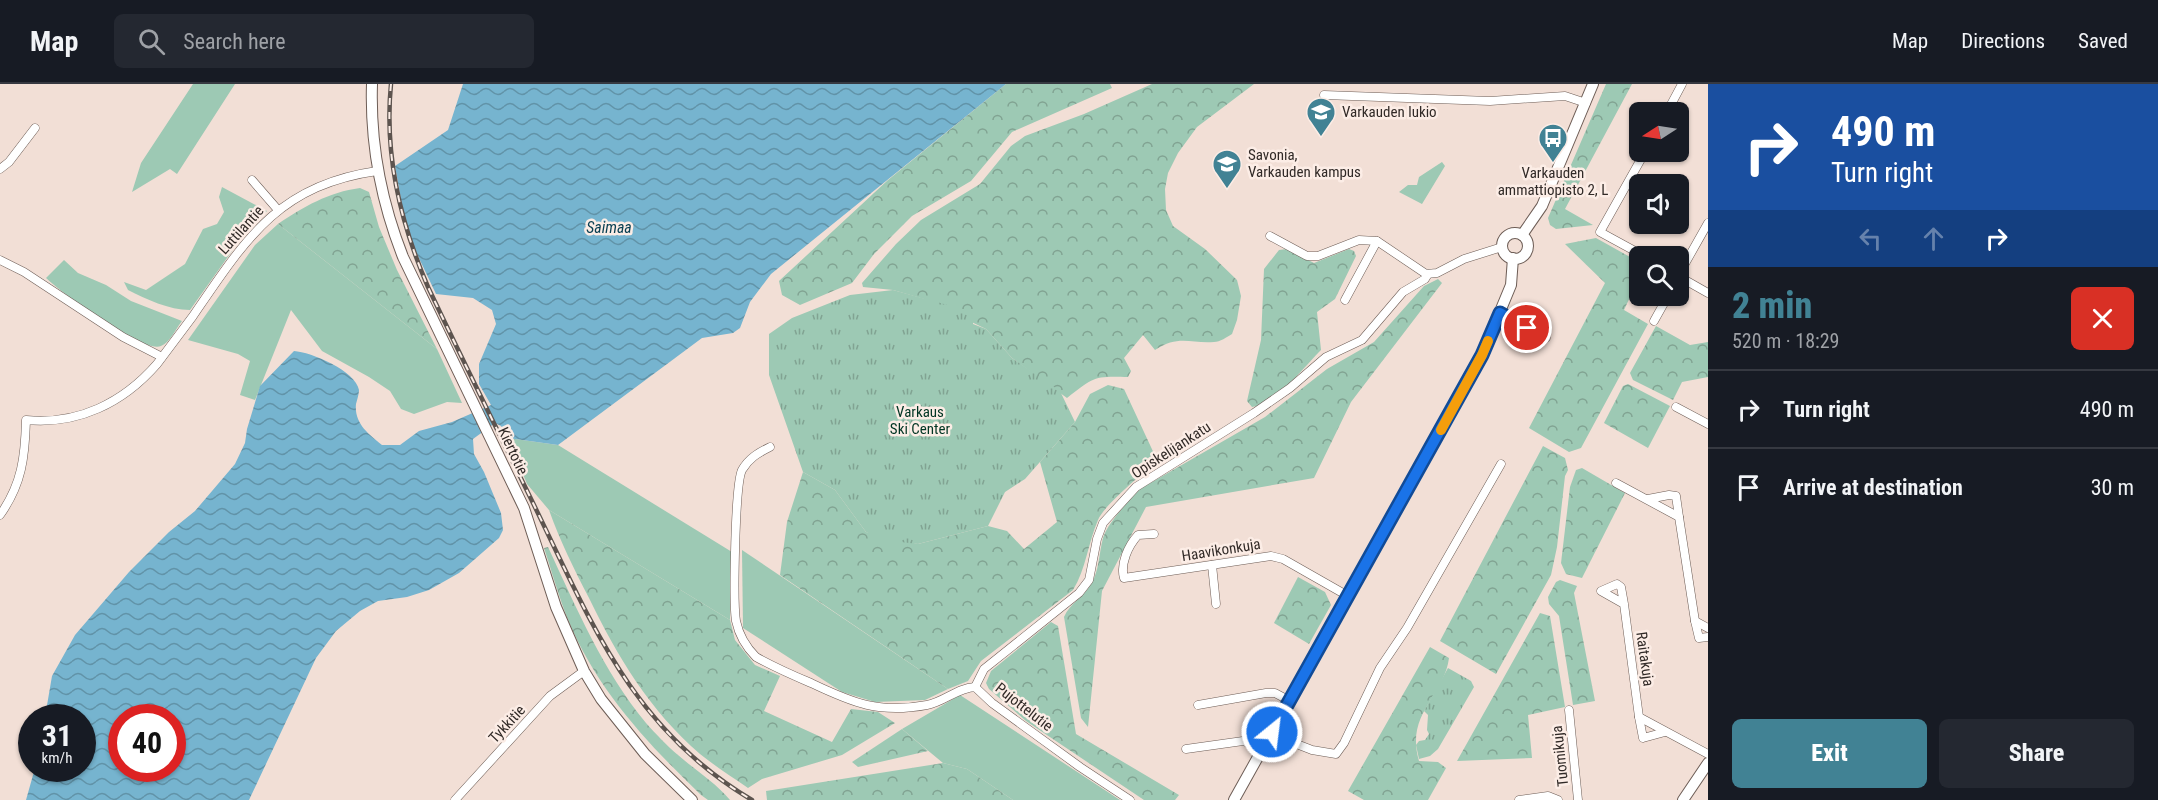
<!DOCTYPE html>
<html lang="en">
<head>
<meta charset="utf-8">
<style>
  :root { --surface:#171b24; --page:#242831; --text:#f1f3f6; --muted:#9ea1a6; --line:#363941; --accent:#418294 }
  body { margin:0; font-family:"Roboto Condensed",sans-serif; background:var(--page); color:var(--text); height:100vh; display:flex; flex-direction:column; font-size:22px; white-space:nowrap }
  * { box-sizing:border-box; margin:0 }
  p { font-size:20px; color:var(--muted) }
  .icon { flex:none; width:33px; height:33px; fill:none; stroke:currentColor; stroke-width:2; stroke-linecap:round; stroke-linejoin:round }
  .map { position:relative; flex:1; overflow:hidden }
  .details { display:flex; flex-direction:column; background:var(--surface); width:450px }
  .details>* { flex:none }
  .guide { background:#1a4fa0; color:#fff; overflow:hidden }
  .needle { width:39px; rotate:258deg }
  .tools { position:absolute; left:1629px; top:18px; display:grid; gap:12px }
  .tools a { display:grid; place-items:center; width:60px; height:60px; border-radius:9px; background:var(--surface); box-shadow:0 2px 4px #0004; font-size:30px }
  .speed { position:absolute; left:18px; top:620px; display:flex; gap:12px; font-size:30px; font-weight:700; text-align:center }
  .speed>* { display:grid; place-content:center; width:78px; height:78px; border-radius:50%; background:var(--surface); box-shadow:0 2px 4px #0004; line-height:1 }
  .speed small { font-size:15px; font-weight:400 }
  .speed .limit { border:9px solid #d22; background:#fff; color:#111 }
  .pin { position:absolute; display:grid; place-items:center; width:51px; height:51px; color:#fff; margin:-26px; border:3px solid #fff; border-radius:50%; box-shadow:0 2px 6px #0007 }
  .me { position:absolute; width:66px; margin:-33px; rotate:29deg; stroke-linejoin:round; filter:drop-shadow(0 0 4px #0008) }
  .turn { display:flex; align-items:center; gap:21px; height:126px; padding:0 24px; font-size:27px }
  .turn .icon { width:78px; height:78px; stroke-width:2.5 }
  .turn b { display:block; font-size:42px; line-height:51px }
  .lanes { display:flex; align-items:center; height:57px; padding:0 24px; background:#0003; justify-content:center; gap:30px; direction:ltr }
  .lanes .off { opacity:.35 }
  .round { display:grid; place-items:center; flex:none; width:63px; height:63px; border-radius:9px; background:var(--page) }
  .overview { display:flex; align-items:center; justify-content:space-between; height:102px; padding:0 24px }
  h1 { font-size:36px; font-weight:800; line-height:45px; color:var(--accent) }
  .primary-button { display:flex; gap:12px; margin-top:auto; padding:12px 24px }
  .primary-button a { flex:1; height:69px; border-radius:9px; background:var(--accent); color:#fff; font-size:24px; font-weight:800; line-height:69px; text-align:center }
  .primary-button a+a { background:var(--page); color:var(--text) }
  ul { padding:0; list-style:none }
  li { display:flex; align-items:center; gap:18px; height:78px; padding:0 24px; border-top:2px solid var(--line) }
  li div { flex:1 }
  li b { display:block; font-size:22px }
  li em { font-style:normal }
  header { display:flex; align-items:center; gap:36px; box-sizing:border-box; height:84px; padding:0 30px; background:var(--surface); border-bottom:2px solid var(--line) }
  header strong { font-size:28px }
  nav { display:flex; gap:33px; margin-inline-start:auto; font-size:21px }
  .search { width:420px; height:54px; background:var(--page); display:flex; align-items:center; gap:15px; box-sizing:border-box; padding:0 21px; border-radius:9px; color:var(--muted); font-size:22px }
  main { display:flex; flex:1; min-height:0 }
  .map>svg:first-child { display:block }
  .green { fill:#9dc9b4 }
  .forest { fill:url(#forest-crowns) }
  .park { fill:url(#park-tufts) }
  .water { fill:url(#water-waves); fill-rule:evenodd }
  .lines { fill:none; stroke-linecap:round; stroke-linejoin:round }
  .street-casing { stroke:#6d5d56; stroke-width:9 }
  .secondary-casing { stroke:#6d5d56; stroke-width:12 }
  .street { stroke:#fff; stroke-width:8 }
  .secondary { stroke:#fff; stroke-width:10 }
  .rail-casing { stroke:#5d544f; stroke-width:4.5 }
  .rail { stroke:#fcede6; stroke-width:2; stroke-dasharray:7; stroke-linecap:butt }
  .route-casing { stroke:#114b97; stroke-width:15 }
  .route { stroke:#1a73e8; stroke-width:10 }
  .slow { stroke:#f59e0b; stroke-width:10 }
  .labels { text-anchor:middle; stroke-width:5; stroke-linejoin:round; paint-order:stroke }
  .poi-label { font-size:15px; fill:#312a27; stroke:#fcede6; text-anchor:start }
  .street-label { font-size:15px; fill:#312a27; stroke:#fcede6 }
  .park-label { font-size:15px; fill:#003523; stroke:#fcede6 }
  .water-label { font-size:16px; font-style:italic; fill:#083f52; stroke:#fcede6 }
</style>
</head>
<body>
<header>
<strong>Map</strong>
<div class="search"><svg class="icon" aria-label="search" viewBox="0 0 24 24"><circle cx="10" cy="10" r="6"/><path d="M15 15l6 6"/></svg>Search here</div>
<nav><a>Map</a><a>Directions</a><a>Saved</a></nav>
</header>
<main>
<div class="map">
<svg width="1708" height="716" viewBox="0 0 1708 716">
  <defs>
    <pattern id="forest-crowns" width="20" height="18" patternUnits="userSpaceOnUse" patternTransform="scale(1.5)"><rect width="20" height="18" fill="#9dc9b4"/><path d="M2 6a3 3 0 1 1 6 0M12 15a3 3 0 1 1 6 0" fill="none" stroke="#81a392"/></pattern>
    <pattern id="park-tufts" width="24" height="20" patternUnits="userSpaceOnUse" patternTransform="scale(1.5)"><rect width="24" height="20" fill="#9dc9b4"/><path d="M3 7l-1-3M5 7V3M7 7l1-3M15 17l-1-3M17 17v-4M19 17l1-3" fill="none" stroke="#81a392"/></pattern>
    <pattern id="water-waves" width="16" height="10" patternUnits="userSpaceOnUse" patternTransform="scale(1.5)"><rect width="16" height="10" fill="#76b4cf"/><path d="M0 5q4-4 8 0t8 0" fill="none" stroke="#6193a8"/></pattern>
  </defs>
  <rect width="100%" height="100%" fill="#f2dfd6"/>
  <g class="green">
    <path d="M193,0H235L177,90L170,85L132,108L141,79Z"/>
    <path d="M1442,78L1445,82L1422,120L1399,108L1408,101H1417L1419,93Z"/>
    <path d="M222,103L267,127L247,146L190,226C169,226 146,215 128,206L124,198L146,206L185,180L203,145L217,140L224,128L219,113Z"/>
    <path d="M278,140L437,265L462,319L447,318L414,330L401,325L390,307L369,293L322,267L291,226L255,316L240,311L250,277L238,270L188,256L255,161Z"/>
    <path d="M64,176L78,189L106,201L131,217L182,237C176,244 170,259 161,262C142,270 61,208 46,194Z"/>
    <path d="M508,354L558,361L732,468L730,536L549,426L527,400Z"/>
    <path d="M742,466L948,605L925,616L875,618L842,608L743,544Z"/>
    <path d="M960,611L1120,716H1013L967,685L943,679L902,645Z"/>
  </g>
  <g class="forest">
    <path d="M1006,0H1110L1112,4L1012,48L971,97L912,132L874,170L852,199L800,221L782,211L779,197L888,96Z"/>
    <path d="M1152,0H1254L1197,43L1178,69L1168,89L1165,105L1166,126L1173,142L1205,165L1237,196L1241,212L1237,236L1232,250C1227,253 1220,258 1214,258C1191,260 1179,250 1155,266L1143,251L1124,274L1131,287L1128,293C1093,292 1094,293 1067,314L1012,274L986,245L924,215L893,206L863,203L862,199L896,160L921,136L980,100L1011,62L1025,52L1084,30Z"/>
    <path d="M1606,0H1632L1565,125L1593,141L1556,145L1550,141L1548,134Z"/>
    <path d="M360,104L369,108L379,143L397,186L437,265L278,140C303,123 329,108 360,104Z"/>
    <path d="M1596,154L1639,178V194L1624,226L1648,240L1581,364L1569,368L1529,344L1605,199L1565,160Z"/>
    <path d="M1287,165L1314,179L1349,165L1354,167L1356,172L1335,215L1317,228L1321,266C1304,283 1276,320 1252,323L1247,317L1261,256L1264,185L1279,166Z"/>
    <path d="M1438,195L1442,199L1351,318L1314,394L1146,423L1102,507L1088,643L1081,634L1064,533C1070,519 1084,513 1091,500C1099,488 1099,469 1103,454C1108,438 1129,417 1140,405L1265,333L1327,285L1374,258L1424,202Z"/>
    <path d="M1656,242L1690,261L1708,258V293L1682,298L1673,316L1633,296L1630,289Z"/>
    <path d="M1628,300L1670,322L1648,364L1604,339L1623,302Z"/>
    <path d="M1108,301L1124,305L1157,376C1144,389 1104,421 1098,436C1088,459 1086,485 1073,506L981,577L968,597L948,605L780,491L787,438L803,388L835,406L866,448L918,460L988,442L1007,447L1024,465L1057,438L1040,378L1075,338L1090,310Z"/>
    <path d="M1543,362L1565,374L1568,386L1565,392L1557,463L1551,491L1496,590L1440,557Z"/>
    <path d="M1582,384L1625,409L1582,494L1566,490L1561,479L1570,403L1576,386Z"/>
    <path d="M549,426L730,536L735,556L755,581L780,592L764,627L832,658L851,625L878,628L895,639L842,671L762,695L748,704C732,693 715,682 700,670C650,627 617,572 589,514C574,485 560,457 549,426Z"/>
    <path d="M548,463C576,523 603,587 646,639C656,650 667,662 678,671C696,687 715,698 730,716H708L701,711C648,660 598,607 569,538C559,514 552,488 544,464Z"/>
    <path d="M1298,493L1325,508L1331,521L1309,560L1274,539Z"/>
    <path d="M1560,496L1577,502L1574,509L1595,617L1573,621L1559,532L1549,520L1548,513L1556,498Z"/>
    <path d="M1540,529L1550,532L1565,623L1528,631L1532,674L1457,677Z"/>
    <path d="M1051,538L1058,542L1076,650L1179,711L1175,716H1144L1026,637L989,605L986,599L991,587Z"/>
    <path d="M1430,563L1449,574C1444,613 1405,629 1419,677L1438,678L1446,684L1428,716H1364L1348,707Z"/>
    <path d="M902,645L928,667L858,683L852,678Z"/>
    <path d="M943,679L967,685L1013,716H767L766,707Z"/>
  </g>
  <g class="park">
    <path d="M893,206L973,228V240L986,245L1012,274L1060,307L1075,338L1025,395L1005,408L988,442L918,460L884,456L866,448L835,406L803,388L769,291V250L792,234L850,211Z"/>
    <path d="M1448,584L1471,597L1474,603L1438,665L1430,672L1419,675L1416,661L1419,657L1425,656L1429,650L1427,646L1428,631L1424,627Z"/>
  </g>
  <path class="water" d="M463,0H1006L771,190L750,218L740,244L733,249L702,254L558,361L508,354L501,342L495,339L473,355L474,370L484,388L501,429L503,446L499,454L459,489L429,506L407,513L378,517L360,527L336,547L316,574L249,716H26L35,684H82V633H45L52,592L75,551L129,488L169,448L195,427L235,380L245,359L247,345L260,302L294,267C311,268 356,287 359,306C359,310 357,316 356,320C354,339 368,350 382,361H400L419,347L452,338L491,321L479,300V280L496,240L492,226L473,214L436,210L407,149L395,82L448,46ZM122,633H172V684H122Z"/>
  <g class="lines">
    <g class="street-casing">
      <g id="street">
        <path d="M1324,11L1490,17L1565,12L1586,19"/>
        <path d="M1667,28L1682,0"/>
        <path d="M0,85L9,78L35,44"/>
        <path d="M252,96L278,126"/>
        <path d="M1270,152L1307,172H1318L1359,156L1377,157L1426,190L1437,189L1464,175L1502,163"/>
        <path d="M1644,172L1600,148L1645,68"/>
        <path d="M0,176L24,188L123,253L162,273"/>
        <path d="M1678,192L1708,139"/>
        <path d="M1678,192L1708,209"/>
        <path d="M1345,216L1377,157"/>
        <path d="M1500,229L1546,254"/>
        <path d="M1654,237L1668,212"/>
        <path d="M1676,323L1708,340"/>
        <path d="M770,363C758,369 749,374 742,386C735,400 733,517 736,537C739,551 746,563 756,573C774,583 792,591 811,599C853,619 879,630 927,621C944,618 957,604 975,603L992,619L1080,683L1130,716"/>
        <path d="M1616,399L1679,433L1695,537L1708,544"/>
        <path d="M1648,415L1669,411L1676,412L1679,433"/>
        <path d="M0,431C22,400 25,373 26,336C78,341 123,319 157,280C169,264 181,248 193,232C245,156 278,101 377,87"/>
        <path d="M1154,450L1138,451C1128,462 1120,480 1124,494L1271,472L1283,475L1348,512"/>
        <path d="M1212,481L1216,520"/>
        <path d="M1624,520L1601,507L1617,500L1621,503L1624,520L1639,633L1708,670"/>
        <path d="M1695,537L1699,554L1708,553"/>
        <path d="M975,603L984,585L1079,509L1089,496L1097,455L1103,439L1136,403L1254,329L1290,304L1326,273L1362,256L1403,208L1425,195L1428,190"/>
        <path d="M1198,621L1266,609H1275L1290,617"/>
        <path d="M1569,626L1578,716"/>
        <path d="M1639,633L1643,654L1665,648"/>
        <path d="M1294,659L1312,666L1336,670L1344,659L1380,584L1407,544L1501,380"/>
        <path d="M1186,665L1243,657L1263,664"/>
        <path d="M455,716L550,612L584,587"/>
        <path d="M1519,716L1548,712L1558,716"/>
      </g>
    </g>
    <g class="secondary-casing">
      <g id="secondary">
        <path d="M372,0C370,61 381,117 403,173L524,424L556,523L584,587L601,615L645,670L692,716"/>
        <circle cx="1515" cy="162" r="13"/>
        <path d="M1522,151L1542,122L1593,0"/>
        <path d="M1234,716L1482,271L1511,201L1513,174"/>
        <path d="M1683,716L1708,679"/>
      </g>
    </g>
    <use href="#street" class="street"/>
    <use href="#secondary" class="secondary"/>
    <g class="rail-casing">
      <path id="rail" d="M391,0C384,70 400,138 428,203C462,275 498,347 533,419C591,538 632,645 752,716"/>
    </g>
    <use href="#rail" class="rail"/>
  </g>
  <g class="lines">
    <g class="route-casing">
      <path id="route" d="M1272,648L1482,271L1500,229L1527,244"/>
    </g>
    <use href="#route" class="route"/>
    <path class="slow" d="M1441,346L1482,271L1488,257"/>
  </g>
  <defs>
    <g id="school-pin" transform="scale(1.5)"><path d="M0 17L-7.5 6A9.5 9.5 0 1 1 7.5 6Z" fill="#418294" stroke="#fcede6"/><path d="M0-5L7-2L0 1L-7-2ZM-4 1L0 2.5L4 1V4Q0 6-4 4Z" fill="#fff"/></g>
    <g id="bus-pin" transform="scale(1.5)"><path d="M0 17L-7.5 6A9.5 9.5 0 1 1 7.5 6Z" fill="#418294" stroke="#fcede6"/><path d="M-5-6H5V4H4V6H2V4H-2V6H-4V4H-5ZM-3.5-4V0h7V-4ZM-3.5 1.2v1.5H-2V1.2ZM2 1.2v1.5H3.5V1.2Z" fill="#fff"/></g>
    <g id="university-pin" transform="scale(1.5)"><path d="M0 17L-7.5 6A9.5 9.5 0 1 1 7.5 6Z" fill="#418294" stroke="#fcede6"/><path d="M0-5L7-2L0 1L-7-2ZM-4 1L0 2.5L4 1V4Q0 6-4 4Z" fill="#fff"/></g>
  </defs>
  <g fill-rule="evenodd">
    <use href="#school-pin" x="1321" y="28"/>
    <use href="#bus-pin" x="1553" y="54"/>
    <use href="#university-pin" x="1227" y="80"/>
  </g>
  <g class="labels">
    <g class="poi-label">
      <text x="1342" y="33">Varkauden lukio</text>
      <text x="1248" y="76">Savonia,<tspan x="1248" dy="17">Varkauden kampus</tspan></text>
      <text x="1553" y="94" text-anchor="middle">Varkauden<tspan x="1553" dy="17">ammattiopisto 2, L</tspan></text>
    </g>
    <g class="street-label">
      <text transform="translate(241 146) rotate(-48)" y="5">Luttilantie</text>
      <text transform="translate(1171 366) rotate(-33)" y="5">Opiskelijankatu</text>
      <text transform="translate(513 367) rotate(65)" y="5">Kiertotie</text>
      <text transform="translate(1221 466) rotate(-9)" y="5">Haavikonkuja</text>
      <text transform="translate(1645 575) rotate(82)" y="5">Raitakuja</text>
      <text transform="translate(1024 623) rotate(38)" y="5">Pujottelutie</text>
      <text transform="translate(507 640) rotate(-47)" y="5">Tykkitie</text>
      <text transform="translate(1560 672) rotate(-96)" y="5">Tuomikuja</text>
    </g>
    <g class="park-label">
      <text x="920" y="333">Varkaus<tspan x="920" dy="17">Ski Center</tspan></text>
    </g>
    <g class="water-label">
      <text x="609" y="149">Saimaa</text>
    </g>
  </g>
</svg>
<div class="tools">
<a><svg class="needle" viewBox="-14 -14 28 28"><path d="M0-13l5 13h-10z" fill="#e53935"/><path d="M0 13l5-13h-10z" fill="#9ea1a6"/></svg></a>
<a><svg class="icon" aria-label="sound" viewBox="0 0 24 24"><path d="M4 9h4l5-4v14l-5-4H4zM17 9q2 3 0 6"/></svg></a>
<a><svg class="icon" aria-label="search" viewBox="0 0 24 24"><circle cx="10" cy="10" r="6"/><path d="M15 15l6 6"/></svg></a>
</div>
<div class="speed"><div>31<small>km/h</small></div><div class="limit">40</div></div>
<div class="pin" style="left:1527px;top:244px;background:#d93025"><svg class="icon" aria-label="arrive" viewBox="0 0 24 24"><path d="M6 21V4h12l-3 4 3 4H6"/></svg></div>
<svg class="me" style="left:1272px;top:648px" viewBox="-20 -20 40 40"><circle r="17" fill="#1a73e8" stroke="#fff" stroke-width="3"/><path d="M0-11L8 9 0 5-8 9z" fill="#fff"/></svg>
</div>
<section class="details">
<div class="guide">
<div class="turn"><svg class="icon" aria-label="right" viewBox="0 0 24 24"><path d="M7 20v-9h11M14 6l5 5-5 5"/></svg><div><b>490 m</b>Turn right</div></div>
<div class="lanes"><svg class="icon off" aria-label="left" viewBox="0 0 24 24"><path d="M17 20v-9H6M10 6l-5 5 5 5"/></svg><svg class="icon off" aria-label="ahead" viewBox="0 0 24 24"><path d="M12 20V5M6 11l6-6 6 6"/></svg><svg class="icon" aria-label="right" viewBox="0 0 24 24"><path d="M7 20v-9h11M14 6l5 5-5 5"/></svg></div>
</div>
<div class="overview"><div><h1>2 min</h1><p>520 m · 18:29</p></div><a class="round" style="background:#d93025;color:#fff"><svg class="icon" aria-label="close" viewBox="0 0 24 24"><path d="M6 6l12 12M18 6L6 18"/></svg></a></div>
<ul>
<li><svg class="icon" aria-label="right" viewBox="0 0 24 24"><path d="M7 20v-9h11M14 6l5 5-5 5"/></svg><div><b>Turn right</b></div><em>490 m</em></li>
<li><svg class="icon" aria-label="arrive" viewBox="0 0 24 24"><path d="M6 21V4h12l-3 4 3 4H6"/></svg><div><b>Arrive at destination</b></div><em>30 m</em></li>
</ul>
<div class="primary-button"><a>Exit</a><a>Share</a></div>
</section>
</main>
</body>
</html>
